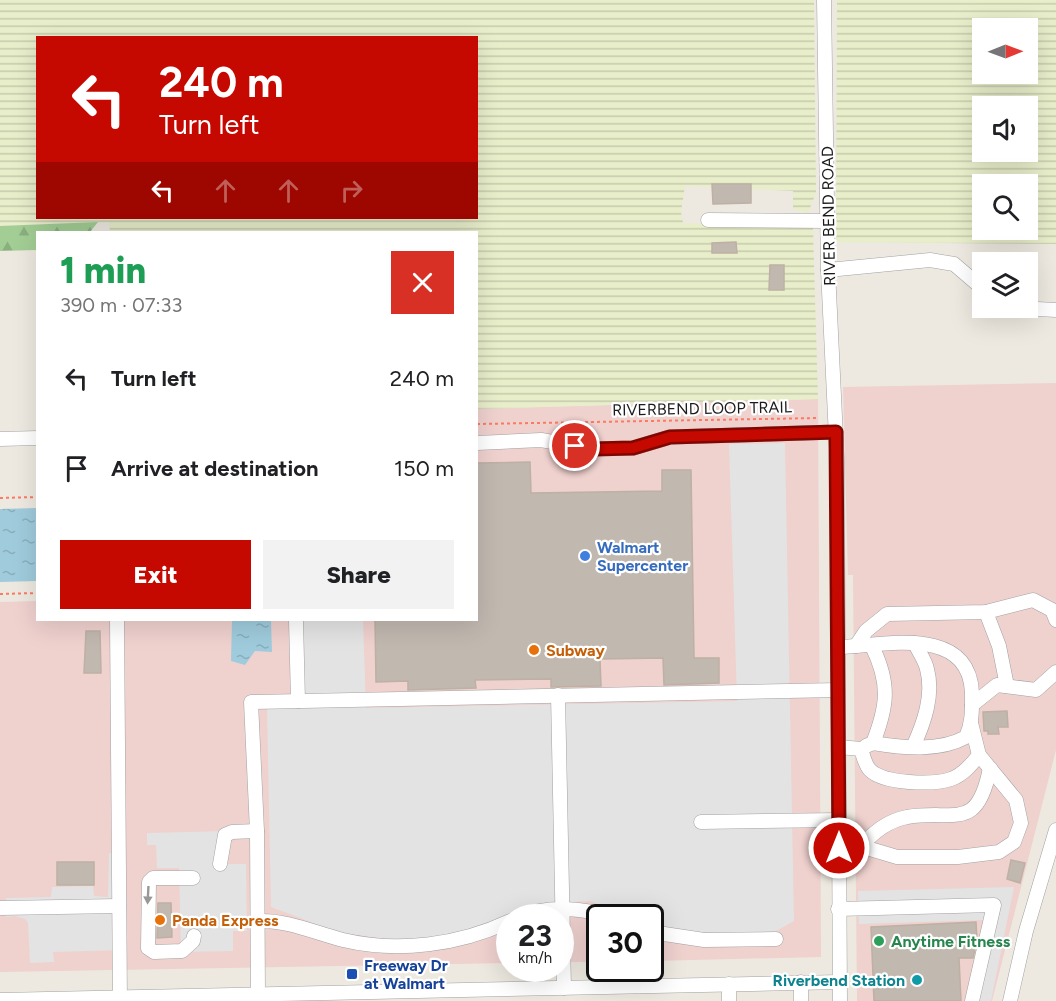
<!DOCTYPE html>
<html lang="en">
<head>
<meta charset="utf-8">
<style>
  :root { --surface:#fff; --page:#f2f2f2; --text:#202124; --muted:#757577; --accent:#c60900 }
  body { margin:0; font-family:Figtree,sans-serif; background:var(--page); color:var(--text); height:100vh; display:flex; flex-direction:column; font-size:22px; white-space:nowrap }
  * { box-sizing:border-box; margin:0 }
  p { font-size:20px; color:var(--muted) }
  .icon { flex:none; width:33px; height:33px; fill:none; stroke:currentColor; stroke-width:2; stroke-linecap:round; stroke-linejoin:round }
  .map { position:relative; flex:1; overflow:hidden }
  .panel { position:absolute; left:36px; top:231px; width:442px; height:390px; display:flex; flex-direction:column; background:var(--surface); border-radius:0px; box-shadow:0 6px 24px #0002 }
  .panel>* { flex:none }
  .top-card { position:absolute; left:36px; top:36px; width:442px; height:183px; border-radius:0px; box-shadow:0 6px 24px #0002; background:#c60900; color:#fff; overflow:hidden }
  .needle { width:39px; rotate:89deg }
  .controls { position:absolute; left:972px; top:18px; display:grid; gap:12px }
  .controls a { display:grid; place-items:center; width:66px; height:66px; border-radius:0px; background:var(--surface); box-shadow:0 6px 24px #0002; font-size:30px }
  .speed { position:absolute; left:496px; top:904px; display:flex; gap:12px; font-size:30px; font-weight:700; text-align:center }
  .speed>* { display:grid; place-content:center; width:78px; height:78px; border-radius:50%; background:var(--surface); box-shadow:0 6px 24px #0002; line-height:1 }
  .speed small { font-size:15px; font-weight:400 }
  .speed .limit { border:3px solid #111; border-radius:9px; background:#fff; color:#111 }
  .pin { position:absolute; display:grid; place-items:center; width:51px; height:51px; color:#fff; margin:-26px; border:3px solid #fff; border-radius:50%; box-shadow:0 2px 6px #0007 }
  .me { position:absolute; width:66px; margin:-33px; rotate:0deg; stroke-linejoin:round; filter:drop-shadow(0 0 4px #0008) }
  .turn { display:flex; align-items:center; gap:21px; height:126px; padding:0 24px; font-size:27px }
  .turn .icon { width:78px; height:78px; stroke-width:2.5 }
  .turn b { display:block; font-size:42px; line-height:51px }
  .lanes { display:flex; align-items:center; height:57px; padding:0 24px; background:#0003; justify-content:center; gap:30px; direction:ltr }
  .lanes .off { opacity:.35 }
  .round { display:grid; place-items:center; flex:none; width:63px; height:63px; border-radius:0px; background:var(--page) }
  .summary { display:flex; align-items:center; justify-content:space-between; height:102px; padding:0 24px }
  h1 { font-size:36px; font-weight:800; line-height:45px; color:#1e9e55 }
  .action { display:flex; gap:12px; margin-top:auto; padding:12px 24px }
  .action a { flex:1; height:69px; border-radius:0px; background:var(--accent); color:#fff; font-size:24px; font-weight:800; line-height:69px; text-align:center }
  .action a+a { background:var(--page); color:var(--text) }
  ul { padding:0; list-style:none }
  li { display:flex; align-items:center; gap:18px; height:90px; padding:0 24px }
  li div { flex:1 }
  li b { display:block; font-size:22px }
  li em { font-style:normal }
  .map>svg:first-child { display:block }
  .commercial { fill:#efd1ce }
  .farmland { fill:url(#farmland-rules); fill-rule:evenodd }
  .forest { fill:url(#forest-firs) }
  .parking { fill:#e3e3e3 }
  .water { fill:url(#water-ripples) }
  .building { fill:#c1b8b0; stroke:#beb0a3; stroke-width:1.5 }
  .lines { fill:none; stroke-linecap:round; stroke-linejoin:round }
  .minor-casing { stroke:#a2a2a2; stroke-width:15 }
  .path { stroke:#fa7a64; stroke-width:2; stroke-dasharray:3 3; stroke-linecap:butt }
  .minor { stroke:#fff; stroke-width:14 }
  .oneway { fill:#989898 }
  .route-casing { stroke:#810600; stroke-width:15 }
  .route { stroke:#c60900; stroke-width:10 }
  .shop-dot { fill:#3f7fe0; stroke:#fff; stroke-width:2 }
  .food-dot { fill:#e8710a; stroke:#fff; stroke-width:2 }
  .leisure-dot { fill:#2e9e5b; stroke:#fff; stroke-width:2 }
  .transit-dot { fill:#1a4fb4; stroke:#fff; stroke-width:2 }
  .culture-dot { fill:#0f9aa8; stroke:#fff; stroke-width:2 }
  .labels { text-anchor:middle; stroke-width:4.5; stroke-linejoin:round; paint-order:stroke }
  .street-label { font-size:16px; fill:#1b1b1b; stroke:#fff }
  .shop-label { font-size:16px; font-weight:bold; fill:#366cbe; stroke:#fff; text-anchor:start }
  .food-label { font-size:16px; font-weight:bold; fill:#c56008; stroke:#fff; text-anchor:start }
  .leisure-label { font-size:16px; font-weight:bold; fill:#27864d; stroke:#fff; text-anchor:start }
  .transit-label { font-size:16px; font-weight:bold; fill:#164399; stroke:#fff; text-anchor:start }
  .culture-label { font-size:16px; font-weight:bold; fill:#0d838f; stroke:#fff; text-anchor:end }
</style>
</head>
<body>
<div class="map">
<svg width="1056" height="1001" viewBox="0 0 1056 1001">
  <defs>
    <pattern id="farmland-rules" width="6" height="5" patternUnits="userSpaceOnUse" patternTransform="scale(1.5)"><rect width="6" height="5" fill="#e8edca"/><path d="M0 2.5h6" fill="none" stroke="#c6cbad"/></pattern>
    <pattern id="forest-firs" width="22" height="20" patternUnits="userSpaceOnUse" patternTransform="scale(1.5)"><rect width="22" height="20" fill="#a2cd94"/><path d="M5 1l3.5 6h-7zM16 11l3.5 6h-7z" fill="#8baf7f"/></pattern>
    <pattern id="water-ripples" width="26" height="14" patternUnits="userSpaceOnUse" patternTransform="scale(1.5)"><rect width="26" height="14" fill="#9fcbdc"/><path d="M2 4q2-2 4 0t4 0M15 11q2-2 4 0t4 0" fill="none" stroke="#88aebc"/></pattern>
  </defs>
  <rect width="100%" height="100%" fill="#ede9e0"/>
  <g class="commercial">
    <path d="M1056,383V750L992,1001H857L853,575H848L843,387Z"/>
    <path d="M818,399L821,957L651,961V918H600V962H561V918H510V963L0,972V602L37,601L38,620H477V409Z"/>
  </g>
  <g class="farmland">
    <path d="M0,0H814L816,193L808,213L793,209V191L685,186L681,212L683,223L813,228L818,399L477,409V232H110L109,222L0,226ZM38,38H477V218H38Z"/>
    <path d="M837,0H1056V244L836,242ZM982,28H1028V74H982ZM982,106H1028V152H982ZM982,184H1028V230H982Z"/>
  </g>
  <path class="forest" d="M98,222L90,232H38L37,250L0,251V226Z"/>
  <g class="parking">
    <path d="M785,443L794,921L769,935L676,931L651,924V918H630L590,901L536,904L501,920L444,937L393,940L337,932L271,907L267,708H302L300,620H363L366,708L737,701L729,444Z"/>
    <path d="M227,831L228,864H246L247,931H233V951L181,952L179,868H157L156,845H147V833Z"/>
    <path d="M109,853L124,855V950L53,952L54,962L30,963L28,923L25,919L15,916L6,917V898L51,897L52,887L93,886L94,896L108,897Z"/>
    <path d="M1014,887L991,1001H969L984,920L859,924L858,891Z"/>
  </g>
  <g class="water">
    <path d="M37,508V581L0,582V509Z"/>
    <path d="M232,620H271L272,652L255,651L245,665L231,661Z"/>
  </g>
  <g class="building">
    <path d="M712,184H751V203L713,204Z"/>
    <path d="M736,242L737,253H712V243Z"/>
    <path d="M770,265H784V290H769Z"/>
    <path d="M530,462L531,493L662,491V470H691L694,658H719V683L664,685L663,658L600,659L601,686L551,687V679L475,680L476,688L408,690V681L376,682L375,620H477V463Z"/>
    <path d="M86,631H100L101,673H84Z"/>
    <path d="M1007,711L1008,727H998L999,734H988V731H984L983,712Z"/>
    <path d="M1011,860L1025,863L1020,883L1007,879Z"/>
    <rect x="57" y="862" width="37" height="23"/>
    <path d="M158,903H171L172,937L157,938Z"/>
    <path d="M976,922L977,940L973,958H959L961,1001H874L871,927Z"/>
  </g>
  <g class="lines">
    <g class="minor-casing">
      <g id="minor">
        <path d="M824,0L828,270L837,459L840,1001"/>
        <path d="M708,220L827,221"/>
        <path d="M828,270L930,260L954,264L982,288"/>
        <path d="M1019,308L1056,310"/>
        <path d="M0,439L38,438"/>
        <path d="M477,443L541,440L592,449L633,448L670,437L836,432"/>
        <path d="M986,612L999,646L1007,686"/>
        <path d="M117,620L120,1001"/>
        <path d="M296,620L298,701"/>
        <path d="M856,646L866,631L887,614L986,612L1033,600L1052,610L1056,620"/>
        <path d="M838,647C883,646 968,624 972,692C972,707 973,722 966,737C939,752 903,748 873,743"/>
        <path d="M558,695L564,988"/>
        <path d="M972,705L997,685L1036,690L1056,672"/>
        <path d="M866,746L873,743C888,705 890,683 872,646"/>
        <path d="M839,747L861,749C863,755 865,765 870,770C884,784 933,785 951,779C963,775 972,764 979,755"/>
        <path d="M913,747C924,723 934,695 927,669C925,660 918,651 915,643"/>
        <path d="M701,822L839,820"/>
        <path d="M860,846C874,833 886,821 907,817C955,809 977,833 990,768"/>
        <path d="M839,848L860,846L897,857H958L999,852L1014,842L1021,823L1016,800L979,755L971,723"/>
        <path d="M220,864L225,835L232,832L257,831"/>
        <path d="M193,878H153L149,882L148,948L154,952L182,951L193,941L194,936"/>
        <path d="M0,908L119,906"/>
        <path d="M838,909L994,905L972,1001"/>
        <path d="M517,918C545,905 583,907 612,918"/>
        <path d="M258,921C288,920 315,933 343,940C398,953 459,945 510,921"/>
        <path d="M651,932L704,940L776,939"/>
        <path d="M729,984V1001"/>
        <path d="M258,995L257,831L251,702L838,690"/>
        <path d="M0,1000L840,982"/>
        <path d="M801,1001V982"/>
        <path d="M1010,1001L1026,931L1056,830"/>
      </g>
    </g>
    <g class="path">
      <path d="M477,424L819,418"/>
      <path d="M0,498L38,497"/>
      <path d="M0,594L38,593"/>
    </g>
    <use href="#minor" class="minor"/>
  </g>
  <defs><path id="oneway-solid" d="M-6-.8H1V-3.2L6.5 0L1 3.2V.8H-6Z" transform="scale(1.5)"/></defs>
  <use class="oneway" href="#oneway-solid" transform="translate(148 895) rotate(93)"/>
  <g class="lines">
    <g class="route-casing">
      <path id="route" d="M575,446L592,449L633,448L670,437L836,432L839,848"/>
    </g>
    <use href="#route" class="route"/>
  </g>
  <circle class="shop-dot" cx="585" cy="556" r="6"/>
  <g class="food-dot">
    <circle cx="534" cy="650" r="6"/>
    <circle cx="160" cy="920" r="6"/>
  </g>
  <circle class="leisure-dot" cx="879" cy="941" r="6"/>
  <rect class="transit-dot" x="346" y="968" width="12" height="12" rx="3"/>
  <circle class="culture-dot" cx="917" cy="980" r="6"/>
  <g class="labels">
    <g class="street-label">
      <text transform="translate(828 216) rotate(-91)" y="6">RIVER BEND ROAD</text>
      <text transform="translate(702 408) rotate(-1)" y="6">RIVERBEND LOOP TRAIL</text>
    </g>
    <g class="shop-label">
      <text x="597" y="553">Walmart<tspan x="597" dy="18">Supercenter</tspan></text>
    </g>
    <g class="food-label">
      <text x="546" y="656">Subway</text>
      <text x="172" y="926">Panda Express</text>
    </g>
    <g class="leisure-label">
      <text x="891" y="947">Anytime Fitness</text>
    </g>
    <g class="transit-label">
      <text x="364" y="971">Freeway Dr<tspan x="364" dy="18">at Walmart</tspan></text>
    </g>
    <g class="culture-label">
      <text x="905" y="986">Riverbend Station</text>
    </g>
  </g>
</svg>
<div class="controls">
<a><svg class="needle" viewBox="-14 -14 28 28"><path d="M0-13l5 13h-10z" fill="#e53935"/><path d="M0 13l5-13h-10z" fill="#757577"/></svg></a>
<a><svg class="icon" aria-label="sound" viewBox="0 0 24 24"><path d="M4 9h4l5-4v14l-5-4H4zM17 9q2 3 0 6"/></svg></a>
<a><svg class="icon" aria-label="search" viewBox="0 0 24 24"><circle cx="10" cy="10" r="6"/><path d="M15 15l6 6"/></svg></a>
<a><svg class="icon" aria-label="layers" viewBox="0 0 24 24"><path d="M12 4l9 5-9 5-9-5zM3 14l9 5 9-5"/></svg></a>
</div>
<div class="speed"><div>23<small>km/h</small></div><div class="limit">30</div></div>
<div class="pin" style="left:575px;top:446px;background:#d93025"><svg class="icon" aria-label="arrive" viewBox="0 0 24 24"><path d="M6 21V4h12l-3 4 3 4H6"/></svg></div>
<svg class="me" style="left:839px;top:848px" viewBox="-20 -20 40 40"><circle r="17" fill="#c60900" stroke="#fff" stroke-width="3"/><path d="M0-11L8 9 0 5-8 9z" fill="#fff"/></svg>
<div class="top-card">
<div class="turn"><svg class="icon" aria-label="left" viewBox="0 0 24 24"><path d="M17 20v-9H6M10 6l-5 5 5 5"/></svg><div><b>240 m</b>Turn left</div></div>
<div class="lanes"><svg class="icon" aria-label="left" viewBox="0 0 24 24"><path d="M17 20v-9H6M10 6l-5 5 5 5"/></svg><svg class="icon off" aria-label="ahead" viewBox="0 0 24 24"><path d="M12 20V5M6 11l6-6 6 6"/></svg><svg class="icon off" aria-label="ahead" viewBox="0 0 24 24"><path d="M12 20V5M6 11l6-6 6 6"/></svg><svg class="icon off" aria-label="right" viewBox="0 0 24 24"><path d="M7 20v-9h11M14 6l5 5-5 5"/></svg></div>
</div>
<section class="panel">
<div class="summary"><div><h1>1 min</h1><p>390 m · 07:33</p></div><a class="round" style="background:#d93025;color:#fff"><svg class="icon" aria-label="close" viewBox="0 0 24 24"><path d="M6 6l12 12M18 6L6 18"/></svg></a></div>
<ul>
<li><svg class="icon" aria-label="left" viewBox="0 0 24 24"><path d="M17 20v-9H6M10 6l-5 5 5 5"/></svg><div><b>Turn left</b></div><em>240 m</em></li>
<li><svg class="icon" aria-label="arrive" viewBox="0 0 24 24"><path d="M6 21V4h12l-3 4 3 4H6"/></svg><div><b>Arrive at destination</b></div><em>150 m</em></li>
</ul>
<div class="action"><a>Exit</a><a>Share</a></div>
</section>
</div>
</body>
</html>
